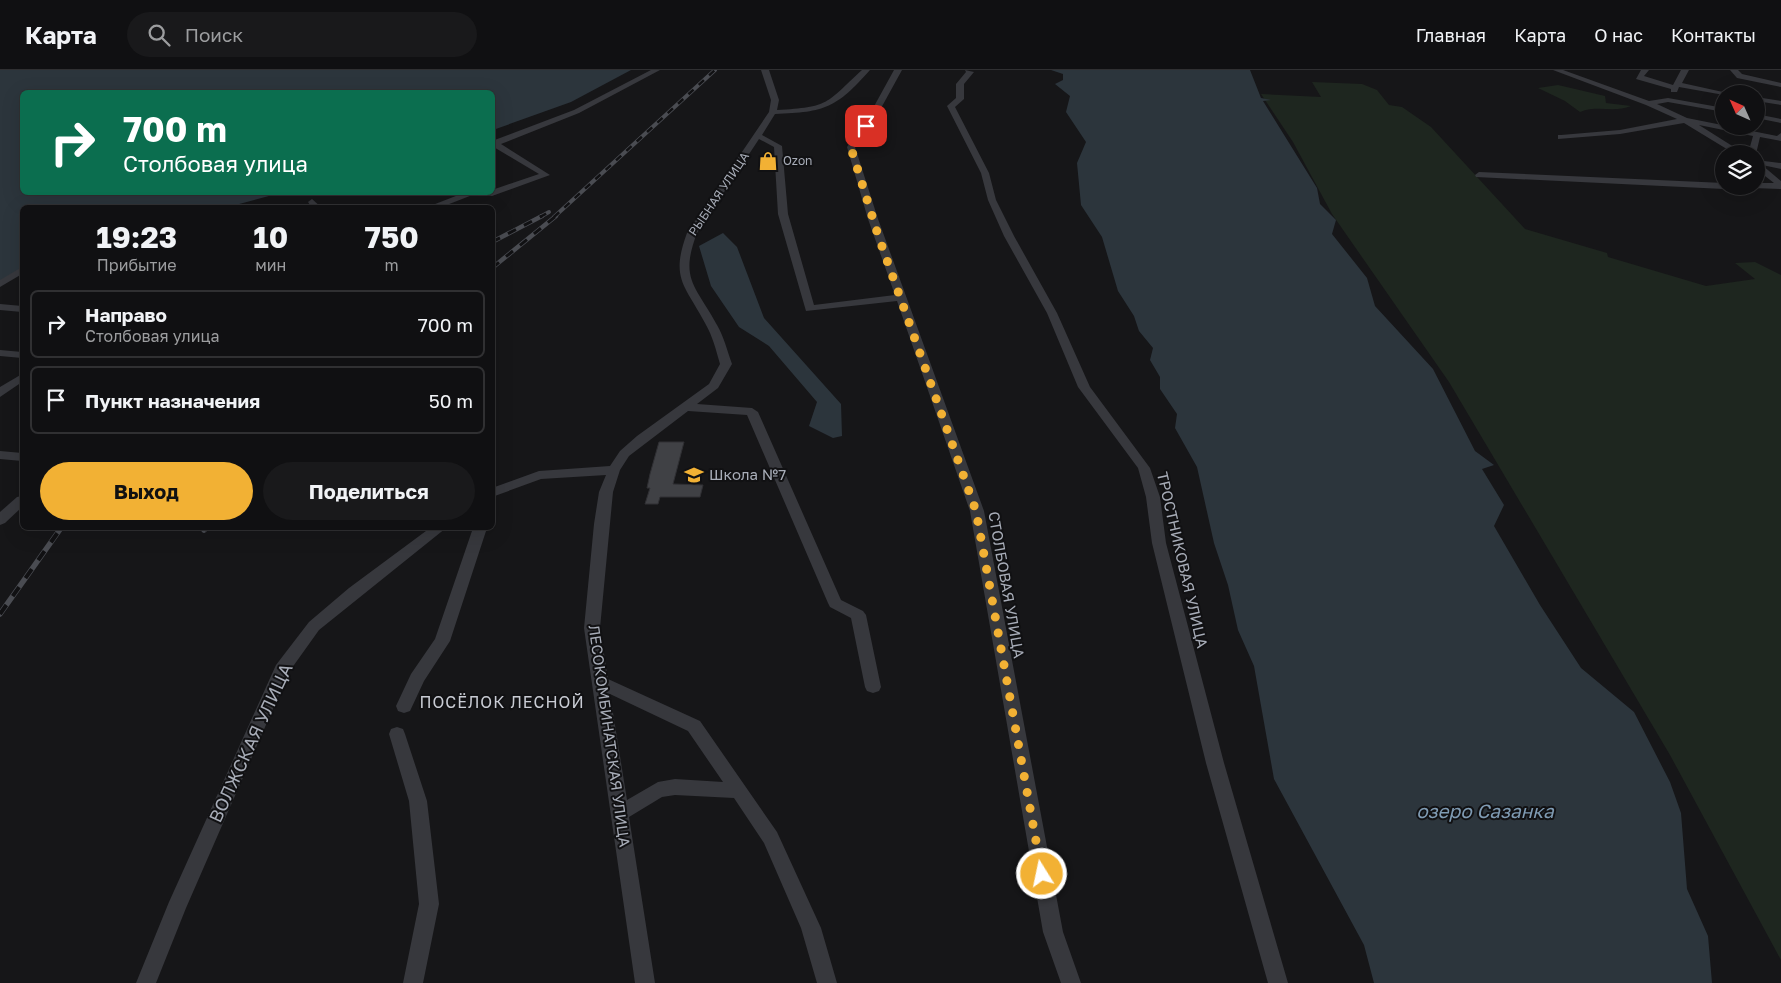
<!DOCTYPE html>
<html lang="ru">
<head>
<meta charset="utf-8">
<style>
  :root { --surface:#101012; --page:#19191b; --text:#f1f3f6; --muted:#9c9d9f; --line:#303032; --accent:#f2b134 }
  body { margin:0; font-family:"Golos Text",sans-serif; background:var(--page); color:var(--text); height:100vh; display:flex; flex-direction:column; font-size:19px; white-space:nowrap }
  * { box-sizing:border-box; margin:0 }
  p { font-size:16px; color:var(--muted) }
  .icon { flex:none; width:28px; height:28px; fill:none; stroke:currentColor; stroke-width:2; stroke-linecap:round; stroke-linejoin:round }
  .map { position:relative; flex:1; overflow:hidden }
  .sheet { position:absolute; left:20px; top:135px; width:475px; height:325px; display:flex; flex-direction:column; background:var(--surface); border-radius:8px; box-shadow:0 5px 20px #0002,0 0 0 1px var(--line) }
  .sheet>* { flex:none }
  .top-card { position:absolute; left:20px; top:20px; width:475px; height:105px; border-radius:8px; box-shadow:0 5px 20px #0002,0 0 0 1px var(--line); background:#0b6e4f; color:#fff; overflow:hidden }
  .needle { width:32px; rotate:315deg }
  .buttons { position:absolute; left:1715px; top:15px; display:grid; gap:10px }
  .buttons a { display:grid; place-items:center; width:50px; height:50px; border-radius:50%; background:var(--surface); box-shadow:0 5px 20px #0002,0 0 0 1px var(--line); font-size:25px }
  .pin { position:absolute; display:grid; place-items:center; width:42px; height:42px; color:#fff; margin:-21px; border-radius:10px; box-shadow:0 2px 8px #0006 }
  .me { position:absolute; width:55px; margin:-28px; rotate:350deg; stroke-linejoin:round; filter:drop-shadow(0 0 4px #0008) }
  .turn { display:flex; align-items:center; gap:18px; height:105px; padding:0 20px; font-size:22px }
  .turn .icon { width:65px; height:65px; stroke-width:2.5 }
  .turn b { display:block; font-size:35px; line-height:42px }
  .eta { display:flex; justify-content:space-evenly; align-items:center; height:85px; text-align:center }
  .eta b { font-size:30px; font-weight:700; line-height:35px }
  .cta { display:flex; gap:10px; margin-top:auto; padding:10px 20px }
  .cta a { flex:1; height:58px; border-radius:30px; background:var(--accent); color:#111; font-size:20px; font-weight:700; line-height:58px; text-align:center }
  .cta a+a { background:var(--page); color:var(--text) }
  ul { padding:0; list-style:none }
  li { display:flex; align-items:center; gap:15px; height:68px; margin:0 10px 8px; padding:0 10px; border:2px solid var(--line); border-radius:8px }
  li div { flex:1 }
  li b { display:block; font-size:19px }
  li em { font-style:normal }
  header { display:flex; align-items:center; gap:30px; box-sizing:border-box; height:70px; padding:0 25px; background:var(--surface); border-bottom:1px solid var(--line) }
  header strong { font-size:24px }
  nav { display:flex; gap:28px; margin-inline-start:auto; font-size:18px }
  .search { width:350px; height:45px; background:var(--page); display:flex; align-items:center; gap:12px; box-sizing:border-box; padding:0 18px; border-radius:28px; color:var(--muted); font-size:19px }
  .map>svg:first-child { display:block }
  .green { fill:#1e261f }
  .water { fill:#2c353c }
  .building { fill:#404145; stroke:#303034 }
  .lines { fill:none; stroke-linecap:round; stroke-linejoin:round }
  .minor { fill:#37383d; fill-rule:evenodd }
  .rail-far2-casing { stroke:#4a4c52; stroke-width:4 }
  .rail-far1-casing { stroke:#4a4c52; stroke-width:4.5 }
  .rail-casing { stroke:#4a4c52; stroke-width:5.5 }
  .rail-far2 { stroke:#111113; stroke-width:2.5; stroke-dasharray:7; stroke-linecap:butt }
  .rail-far1 { stroke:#111113; stroke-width:3; stroke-dasharray:9; stroke-linecap:butt }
  .rail { stroke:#111113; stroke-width:4; stroke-dasharray:11; stroke-linecap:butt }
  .route { stroke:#f2b134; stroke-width:9; stroke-dasharray:0 16.2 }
  .labels { text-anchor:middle; stroke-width:4; stroke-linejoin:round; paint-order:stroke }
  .far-poi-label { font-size:12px; fill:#a8adb8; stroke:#111113; text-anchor:start }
  .far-street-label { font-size:12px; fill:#a8adb8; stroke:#111113 }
  .poi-label { font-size:15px; fill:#a8adb8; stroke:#111113; text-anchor:start }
  .street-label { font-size:15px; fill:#a8adb8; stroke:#111113 }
  .neighbourhood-label { font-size:16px; letter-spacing:1px; fill:#c9ccd4; stroke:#111113 }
  .near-street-label { font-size:18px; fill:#a8adb8; stroke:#111113 }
  .near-water-label { font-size:19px; font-style:italic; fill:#7f9bb3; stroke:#111113 }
</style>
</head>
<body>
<header>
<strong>Карта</strong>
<div class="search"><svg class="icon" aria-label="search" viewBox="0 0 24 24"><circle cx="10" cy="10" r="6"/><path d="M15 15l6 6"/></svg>Поиск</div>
<nav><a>Главная</a><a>Карта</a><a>О нас</a><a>Контакты</a></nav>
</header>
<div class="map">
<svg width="1781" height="913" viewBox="0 0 1781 913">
  <rect width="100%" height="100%" fill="#161618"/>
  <g class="green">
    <path d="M1312,12L1362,14L1377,20L1389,35L1402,37L1431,57L1525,159L1607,183L1608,187L1706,216L1755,209L1735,193L1755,192L1781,205V890L1670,685L1449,312L1332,144L1293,72L1261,24L1321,27Z"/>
    <path d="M1558,15L1605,26L1606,33L1631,36C1615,43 1597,35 1580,42L1565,31L1538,18Z"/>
  </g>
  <g class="water">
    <path d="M0,0H631L571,32L493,60L492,22H22V122L280,123L228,137L22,138V198L0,211Z"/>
    <path d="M1051,0H1250L1261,28L1271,30L1263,31L1317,118L1320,134L1336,150L1332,164L1367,208L1375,236L1433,299L1475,381L1494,395L1482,399L1504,435L1494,456L1540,535L1581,598L1634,642L1670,712L1681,743L1687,819L1708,866L1712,913H1374L1364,875L1274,709L1254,596L1238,560L1228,515L1214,473L1197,397L1175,358L1177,344L1160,319V307L1150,290L1153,278L1139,261L1134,246L1118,221L1102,167L1081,135L1077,93L1086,72L1066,42L1070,26L1055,14L1063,10V4Z"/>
    <path d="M723,163L737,177L764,248L841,334L842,366L833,368L809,356L817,332L769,276L739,257L711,216L699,176Z"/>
  </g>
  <path class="building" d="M659,372H684L673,414L703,415L700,427H660L658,434H645L650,418H647L650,404Z"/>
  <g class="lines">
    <g class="minor">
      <path d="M651,0H660L579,43L501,74L550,105L492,126L482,124L492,122V120L539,104L492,76V71L574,40Z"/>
      <path d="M761,0H769L779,30L777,40C830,37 825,34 862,0H870C836,38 826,42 775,44L762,65L782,76L788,144L814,235L895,225L868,149L847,77L872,40L894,0H902L880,40L855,77L878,149L984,441L1063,862L1081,913H1061L1043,862L970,441L897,231L806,241L778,144L774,77L759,69L697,163C679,210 696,216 717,255C724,267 727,280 732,294L718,318L697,334L752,338L758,342L841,530L863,541L866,545L881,617L879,621L873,623L867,621L865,617L851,548L830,537L828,533L747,345L688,341L629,386L620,400L613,422L600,558L608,609L700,651L777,762L821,858L837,913H817L801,858L764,773L734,728L675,725L662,727L629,747L655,913H635L584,558L594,454L599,422L606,405L541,409L492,427V418L539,401L610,396L620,381L637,366L709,314L720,294C716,280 713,267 705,253C685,215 670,209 687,163L769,42L771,30ZM610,624L688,661L723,712L675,709L658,712L627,730Z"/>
      <path d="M965,0L974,2L964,14V29L955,37L989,103L996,130L1014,166L1057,243L1090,317L1150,398L1160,427L1166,473L1224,693L1288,913H1268L1206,693L1152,473L1146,427L1138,398L1078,317L1047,243L1004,166L988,130L981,103L947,36L956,28V14L966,2Z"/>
      <path d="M1553,0H1563L1649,31L1668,28L1724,38V42L1668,32L1657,34L1687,48L1777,66L1781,63V71L1760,67L1756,84H1748L1753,66L1699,55L1745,84H1735L1684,53L1620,64L1558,69V65H1561L1620,60L1677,49L1646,35Z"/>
      <path d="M1641,0H1649L1644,6L1673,15L1681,0H1689L1682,13L1732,24L1724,25L1679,17L1677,22H1671V19L1636,9Z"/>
      <path d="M1730,0H1738L1742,4L1781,13V17L1737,8Z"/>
      <path d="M1756,27L1781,31V35L1756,31Z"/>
      <path d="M1756,44L1781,49V53L1756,48Z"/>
      <path d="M1756,90L1781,93V99L1762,95L1781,111V119L1753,118L1752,116H1756V113H1774L1756,99Z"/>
      <path d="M1479,102L1724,113V116H1728L1724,119L1476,107L1475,105Z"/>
      <path d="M466,122H480L439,138H425Z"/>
      <path d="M312,129L322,138H312L308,132Z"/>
      <path d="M22,197V204L0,217V210Z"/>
      <path d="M0,234L22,236V242L0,240Z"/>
      <path d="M0,280L22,282V288L0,286Z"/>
      <path d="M22,304V312L0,327V317Z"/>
      <path d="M0,381L22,383V391L0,389Z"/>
      <path d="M22,426V437L5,453L0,455V442L17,427Z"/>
      <path d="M430,458H446L319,560L289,602L186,838L156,913H136L169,832L276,595L309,552L349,518Z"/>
      <path d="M473,458H487L450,571L424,611L410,641L404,643L398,641L396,636L411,604L435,569Z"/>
      <path d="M397,657L403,659L405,664L427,731L439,834L423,913H403L419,834L409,731L389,664L391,659Z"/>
    </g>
    <g class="rail-far2-casing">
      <g id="rail-far2">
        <path d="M540,147L549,142"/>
        <path d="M554,147L715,0"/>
      </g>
    </g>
    <g class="rail-far1-casing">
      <g id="rail-far1">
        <path d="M492,172L542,146"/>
        <path d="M492,198L556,146"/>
      </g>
    </g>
    <g class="rail-casing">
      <g id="rail">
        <path d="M204,460L206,458"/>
        <path d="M0,544L61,458"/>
      </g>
    </g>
    <use href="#rail-far2" class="rail-far2"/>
    <use href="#rail-far1" class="rail-far1"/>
    <use href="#rail" class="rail"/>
  </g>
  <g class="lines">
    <path class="route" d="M866,56L851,78L878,165L976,441L1042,804"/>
  </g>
  <defs>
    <g id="shop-bare" transform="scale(1.5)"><path d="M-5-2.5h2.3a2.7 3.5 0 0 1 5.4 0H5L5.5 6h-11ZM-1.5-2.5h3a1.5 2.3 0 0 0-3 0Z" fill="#f2b134" stroke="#111113" stroke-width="2.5" paint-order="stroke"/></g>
    <g id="school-bare" transform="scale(1.5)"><path d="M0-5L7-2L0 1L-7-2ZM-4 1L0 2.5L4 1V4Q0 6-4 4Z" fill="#f2b134" stroke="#111113" stroke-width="2.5" paint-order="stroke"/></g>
  </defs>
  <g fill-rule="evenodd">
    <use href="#shop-bare" x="768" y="91"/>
    <use href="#school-bare" x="694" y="405"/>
  </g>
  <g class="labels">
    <g class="far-poi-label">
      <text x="783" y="95">Ozon</text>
    </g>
    <g class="far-street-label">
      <text transform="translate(719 124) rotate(-56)" y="4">РЫБНАЯ УЛИЦА</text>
    </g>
    <g class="poi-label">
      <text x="709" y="410">Школа №7</text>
    </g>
    <g class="street-label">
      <text transform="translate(1182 490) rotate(77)" y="5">ТРОСТНИКОВАЯ УЛИЦА</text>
      <text transform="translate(1006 515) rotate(80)" y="5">СТОЛБОВАЯ УЛИЦА</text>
      <text transform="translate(609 666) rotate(82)" y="5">ЛЕСОКОМБИНАТСКАЯ УЛИЦА</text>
    </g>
    <g class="neighbourhood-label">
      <text x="502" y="638">ПОСЁЛОК ЛЕСНОЙ</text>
    </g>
    <g class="near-street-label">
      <text transform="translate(251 673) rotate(-65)" y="6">ВОЛЖСКАЯ УЛИЦА</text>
    </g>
    <g class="near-water-label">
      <text x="1485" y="748">озеро Сазанка</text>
    </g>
  </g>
</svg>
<div class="buttons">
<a><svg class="needle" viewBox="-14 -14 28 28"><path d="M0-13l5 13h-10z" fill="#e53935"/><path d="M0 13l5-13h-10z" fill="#9c9d9f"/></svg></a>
<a><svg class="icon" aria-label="layers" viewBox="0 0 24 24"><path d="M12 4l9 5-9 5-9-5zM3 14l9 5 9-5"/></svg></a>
</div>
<div class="pin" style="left:866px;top:56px;background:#d93025"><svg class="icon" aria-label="arrive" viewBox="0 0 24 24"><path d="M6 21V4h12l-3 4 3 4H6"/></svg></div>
<svg class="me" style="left:1042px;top:804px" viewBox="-20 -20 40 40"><circle r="17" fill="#f2b134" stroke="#fff" stroke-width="3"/><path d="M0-11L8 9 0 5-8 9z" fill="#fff"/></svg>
<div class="top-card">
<div class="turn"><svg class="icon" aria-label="right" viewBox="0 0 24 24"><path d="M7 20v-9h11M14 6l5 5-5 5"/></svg><div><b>700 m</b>Столбовая улица</div></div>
</div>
<section class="sheet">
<div class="eta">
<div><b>19:23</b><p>Прибытие</p></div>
<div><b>10</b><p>мин</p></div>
<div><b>750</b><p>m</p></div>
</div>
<ul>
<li><svg class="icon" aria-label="right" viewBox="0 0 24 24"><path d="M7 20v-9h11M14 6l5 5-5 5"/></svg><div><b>Направо</b><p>Столбовая улица</p></div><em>700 m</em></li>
<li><svg class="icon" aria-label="arrive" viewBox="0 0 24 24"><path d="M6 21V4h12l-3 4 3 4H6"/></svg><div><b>Пункт назначения</b></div><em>50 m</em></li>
</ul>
<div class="cta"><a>Выход</a><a>Поделиться</a></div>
</section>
</div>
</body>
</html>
